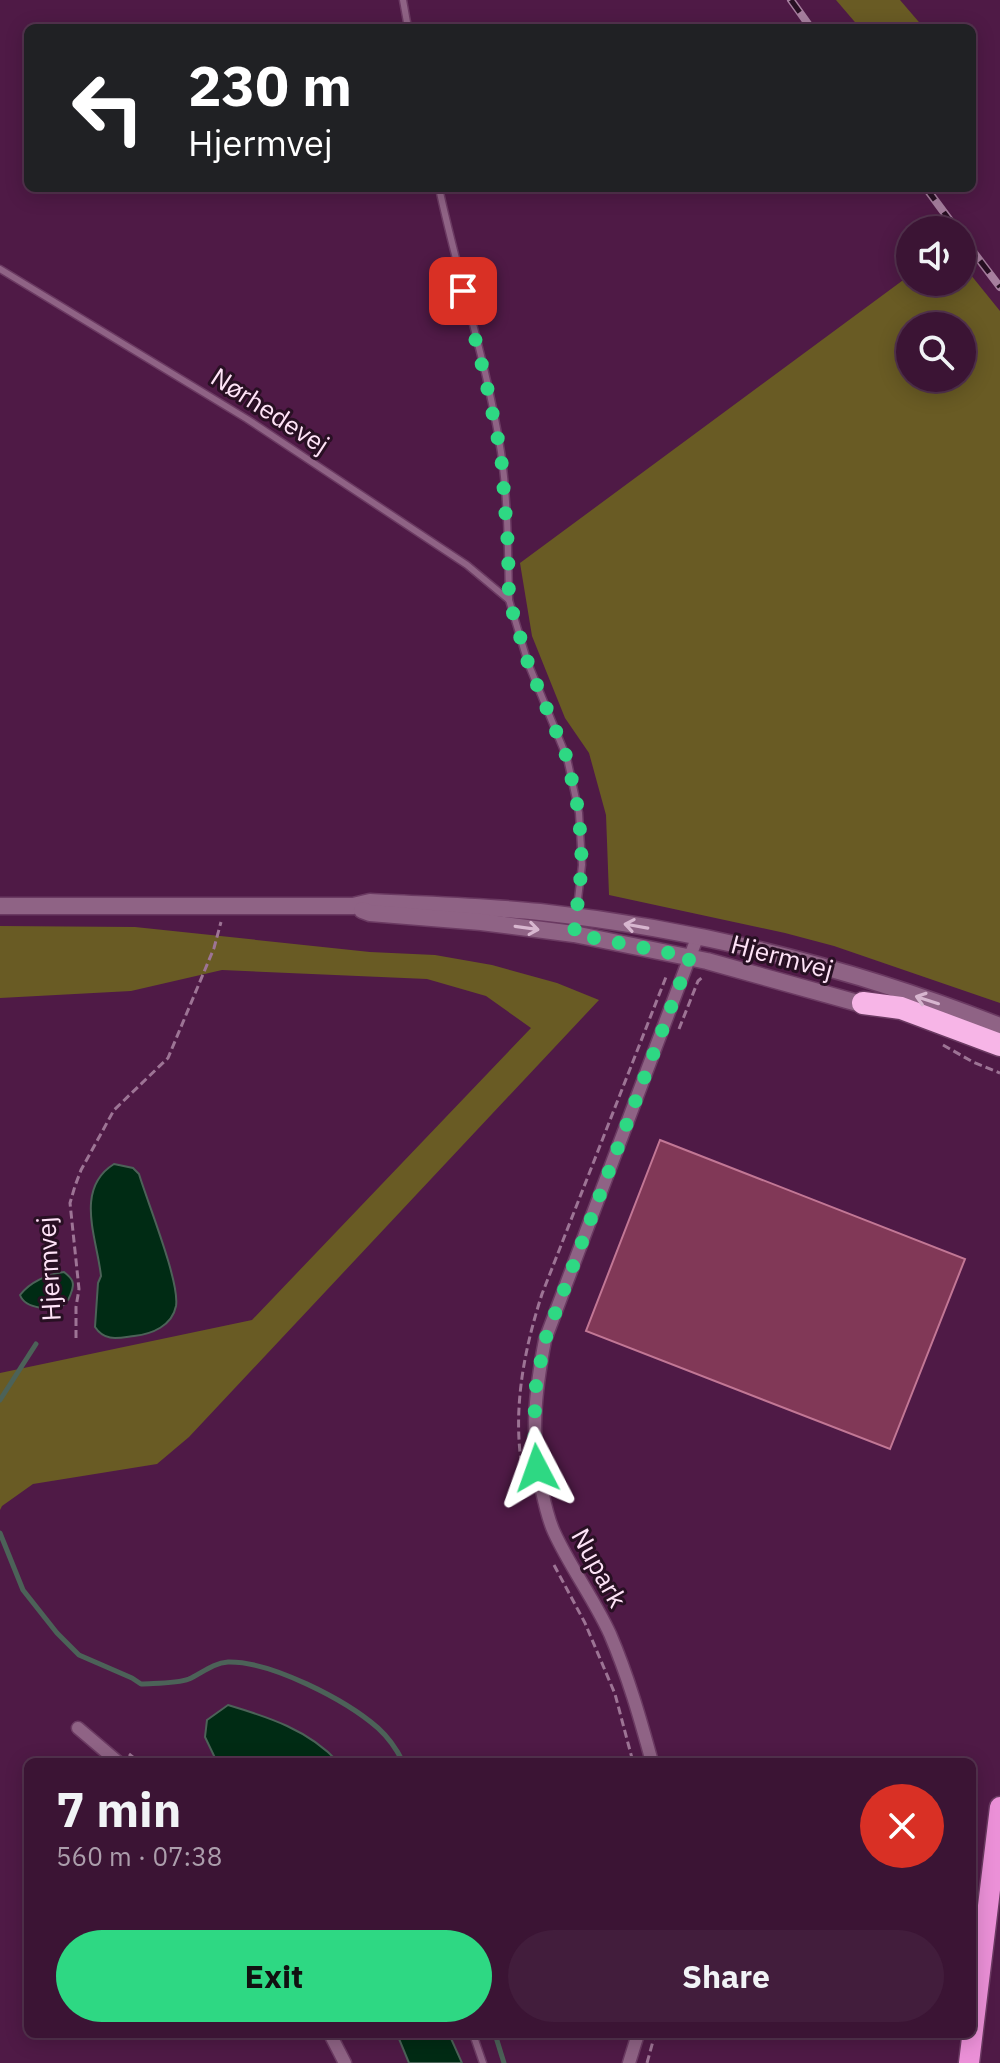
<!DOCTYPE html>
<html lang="en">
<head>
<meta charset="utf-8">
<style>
  :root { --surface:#3b1434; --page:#421d3c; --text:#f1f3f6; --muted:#ac9eac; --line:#54334f; --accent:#2ed883 }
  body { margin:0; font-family:"IBM Plex Sans",sans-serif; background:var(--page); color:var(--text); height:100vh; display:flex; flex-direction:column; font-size:30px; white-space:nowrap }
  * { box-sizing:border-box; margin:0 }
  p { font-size:26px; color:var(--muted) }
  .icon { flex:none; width:44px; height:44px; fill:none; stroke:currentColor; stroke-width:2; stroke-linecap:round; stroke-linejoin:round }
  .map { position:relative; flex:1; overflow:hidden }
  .drawer { position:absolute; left:24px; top:1758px; width:952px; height:280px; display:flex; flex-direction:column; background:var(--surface); border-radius:12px; box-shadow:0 4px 20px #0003,0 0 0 2px var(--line) }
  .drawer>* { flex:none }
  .top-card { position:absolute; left:24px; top:24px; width:952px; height:168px; border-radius:12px; box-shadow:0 4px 20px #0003,0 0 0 2px var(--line); background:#202124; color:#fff; overflow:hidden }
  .controls { position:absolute; left:896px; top:216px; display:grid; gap:16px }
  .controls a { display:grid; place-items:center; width:80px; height:80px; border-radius:50%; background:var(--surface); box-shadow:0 4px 20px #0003,0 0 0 2px var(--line); font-size:40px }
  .pin { position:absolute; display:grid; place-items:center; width:68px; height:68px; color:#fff; margin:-34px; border-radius:16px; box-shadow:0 4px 12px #0006 }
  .me { position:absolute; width:88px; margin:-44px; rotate:356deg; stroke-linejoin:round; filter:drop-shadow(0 0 6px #0008) }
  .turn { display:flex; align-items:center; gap:28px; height:168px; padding:0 32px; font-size:36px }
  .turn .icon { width:104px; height:104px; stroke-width:2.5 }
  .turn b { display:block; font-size:56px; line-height:68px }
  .round { display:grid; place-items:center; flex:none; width:84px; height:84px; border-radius:42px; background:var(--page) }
  .head { display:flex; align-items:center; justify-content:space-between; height:136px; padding:0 32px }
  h1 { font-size:48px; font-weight:700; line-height:60px }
  .button { display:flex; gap:16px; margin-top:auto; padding:16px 32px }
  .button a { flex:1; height:92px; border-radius:48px; background:var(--accent); color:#111; font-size:32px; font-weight:700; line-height:92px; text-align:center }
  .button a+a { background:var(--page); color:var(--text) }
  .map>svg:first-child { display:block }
  .green { fill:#695b24; fill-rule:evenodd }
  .water { fill:#002b14; stroke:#4c6258; stroke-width:2 }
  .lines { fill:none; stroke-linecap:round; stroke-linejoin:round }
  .stream { stroke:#4c6258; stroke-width:5 }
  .building { fill:#813857; stroke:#c27795; stroke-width:2 }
  .service-casing { stroke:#6b3a62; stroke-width:9 }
  .minor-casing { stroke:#6b3a62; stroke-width:15 }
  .tertiary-casing { stroke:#6b3a62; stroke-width:19 }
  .primary-casing { stroke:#6b3a62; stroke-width:23 }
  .motorway-casing { stroke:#6b3a62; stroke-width:25 }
  .path { stroke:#9d7495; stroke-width:3; stroke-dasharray:8 4; stroke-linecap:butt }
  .service { stroke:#8f6385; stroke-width:6 }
  .minor { stroke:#8f6385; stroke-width:12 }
  .tertiary { stroke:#8f6385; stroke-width:16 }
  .primary { stroke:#eb90d7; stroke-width:20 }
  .motorway { stroke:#f7b5e7; stroke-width:22 }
  .rail-casing { stroke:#a77f9f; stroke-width:8 }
  .rail { stroke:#281023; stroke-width:5; stroke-dasharray:15; stroke-linecap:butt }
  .oneway { stroke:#d7b6cf }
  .route { stroke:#2ed883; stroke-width:14; stroke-dasharray:0 25.2 }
  .labels { text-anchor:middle; stroke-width:6; stroke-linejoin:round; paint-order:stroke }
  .street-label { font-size:26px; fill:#fee3f7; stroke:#281023 }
</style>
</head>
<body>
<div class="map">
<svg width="1000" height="2063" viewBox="0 0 1000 2063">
  <rect width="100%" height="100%" fill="#4f1a46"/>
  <g class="green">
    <path d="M836,0H900L924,28H860Z"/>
    <path d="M962,264L1000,311V1003L834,946L785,933L609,895L606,815L589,753L565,718L532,636L520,563L910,275V282H962ZM910,326H962V378H910Z"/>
    <path d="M0,926L135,927L370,952L435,955L492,965L557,983L599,1000L189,1437L157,1464L33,1484L2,1506L0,1510V1373L252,1320L531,1028L486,996L427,979L222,970L131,991L0,998Z"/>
  </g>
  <g class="water">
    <path d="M114,1164L133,1168L139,1174C147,1201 180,1282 176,1306C172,1326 152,1334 134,1336C118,1338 105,1342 95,1327L98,1283L101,1276C97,1238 74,1189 114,1164Z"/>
    <path d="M64,1272C73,1279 75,1283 71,1293C69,1299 69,1300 65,1304C54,1312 25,1309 20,1295C30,1282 48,1274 64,1272Z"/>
    <path d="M228,1705C268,1717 309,1730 338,1762H217L205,1737L207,1720Z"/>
    <path d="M397,2034H449L462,2063H409Z"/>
  </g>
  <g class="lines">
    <g class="stream">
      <path d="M0,1400L36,1344"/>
      <path d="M0,1533L23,1590L57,1633L79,1655L132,1678L141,1684C155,1683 176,1684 189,1679C202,1673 213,1663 228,1662C271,1661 346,1700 378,1728C388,1737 397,1750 403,1762"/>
      <path d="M495,2034L504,2063"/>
    </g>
  </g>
  <path class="building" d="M660,1140L965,1259L890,1449L586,1331Z"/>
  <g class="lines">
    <g class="service-casing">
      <g id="service">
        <path d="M403,0L408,28"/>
        <path d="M0,269L247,419L467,565L509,600C508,552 508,499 501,452C487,363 458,276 439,188"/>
        <path d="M509,600L528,663L567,758L579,813L582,865L576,916"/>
        <path d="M473,2034L483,2063"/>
      </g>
    </g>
    <g class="minor-casing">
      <g id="minor">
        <path d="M78,1728L118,1762"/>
        <path d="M652,1762C640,1718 628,1676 610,1634C594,1599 570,1567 554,1532C548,1519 545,1505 542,1491C530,1438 535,1392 545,1340L697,938"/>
        <path d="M330,2034L345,2063"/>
        <path d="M629,2063L638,2034"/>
      </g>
    </g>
    <g class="tertiary-casing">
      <g id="tertiary">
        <path d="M0,906H353L370,902C426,905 483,906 540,912C697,929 853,968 1000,1026"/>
        <path d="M362,910L370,913L481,922L574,934L707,961L872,1007"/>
      </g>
    </g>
    <g class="primary-casing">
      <path id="primary" d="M969,2063L1000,1807"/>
    </g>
    <g class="motorway-casing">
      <path id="motorway" d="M863,1003L901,1008L1000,1045"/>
    </g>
    <g class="path">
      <path d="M679,1029L698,981L704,976"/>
      <path d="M943,1045L973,1062L1000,1073"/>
      <path d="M76,1338V1307L79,1289L70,1203L75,1186L81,1170L114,1110L168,1058L214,948L221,922"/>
      <path d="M526,1487C510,1422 522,1356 542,1294L666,977"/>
      <path d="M554,1565L585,1623L615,1694L633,1762"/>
      <path d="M129,1754L139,1762"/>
      <path d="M647,2063L655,2034"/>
    </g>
    <use href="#service" class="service"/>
    <use href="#minor" class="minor"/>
    <use href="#tertiary" class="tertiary"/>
    <use href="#primary" class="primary"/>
    <use href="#motorway" class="motorway"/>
    <g class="rail-casing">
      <g id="rail">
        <path d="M791,0L811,28"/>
        <path d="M926,188L957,230"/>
        <path d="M962,237L1000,287"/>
      </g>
    </g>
    <use href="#rail" class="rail"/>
  </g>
  <defs><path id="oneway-shaft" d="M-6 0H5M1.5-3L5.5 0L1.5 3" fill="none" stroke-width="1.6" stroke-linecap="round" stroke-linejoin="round" transform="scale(2)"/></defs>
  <g class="oneway">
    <use href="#oneway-shaft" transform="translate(636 926) rotate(-170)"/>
    <use href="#oneway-shaft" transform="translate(527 928) rotate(8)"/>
    <use href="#oneway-shaft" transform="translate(927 1000) rotate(-162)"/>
  </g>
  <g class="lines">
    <path class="route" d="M463,291L485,377L501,454L508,546L509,600L528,663L567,758L579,813L582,865L574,934L690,957L545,1340L536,1385L534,1429L537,1468"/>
  </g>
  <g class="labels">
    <g class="street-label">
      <text transform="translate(270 411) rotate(33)" y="9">Nørhedevej</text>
      <text transform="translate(782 957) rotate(15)" y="9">Hjermvej</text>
      <text transform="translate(49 1269) rotate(-93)" y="9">Hjermvej</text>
      <text transform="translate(599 1568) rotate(61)" y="9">Nupark</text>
    </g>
  </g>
</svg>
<div class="controls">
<a><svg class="icon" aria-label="sound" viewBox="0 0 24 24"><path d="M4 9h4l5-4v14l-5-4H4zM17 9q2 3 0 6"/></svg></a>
<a><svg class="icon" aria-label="search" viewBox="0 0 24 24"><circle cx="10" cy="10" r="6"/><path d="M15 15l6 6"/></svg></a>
</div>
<div class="pin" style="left:463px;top:291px;background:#d93025"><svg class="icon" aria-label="arrive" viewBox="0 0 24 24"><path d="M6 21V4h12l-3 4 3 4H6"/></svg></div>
<svg class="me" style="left:537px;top:1468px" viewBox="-20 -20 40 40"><path d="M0-17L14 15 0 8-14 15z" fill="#2ed883" stroke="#fff" stroke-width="4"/></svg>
<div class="top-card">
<div class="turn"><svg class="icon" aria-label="left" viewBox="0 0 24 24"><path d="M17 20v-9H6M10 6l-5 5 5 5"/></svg><div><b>230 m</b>Hjermvej</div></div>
</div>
<section class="drawer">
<div class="head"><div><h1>7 min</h1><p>560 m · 07:38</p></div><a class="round" style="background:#d93025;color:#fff"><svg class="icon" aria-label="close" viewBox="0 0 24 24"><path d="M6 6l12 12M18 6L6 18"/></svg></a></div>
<div class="button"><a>Exit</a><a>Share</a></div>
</section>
</div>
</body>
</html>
